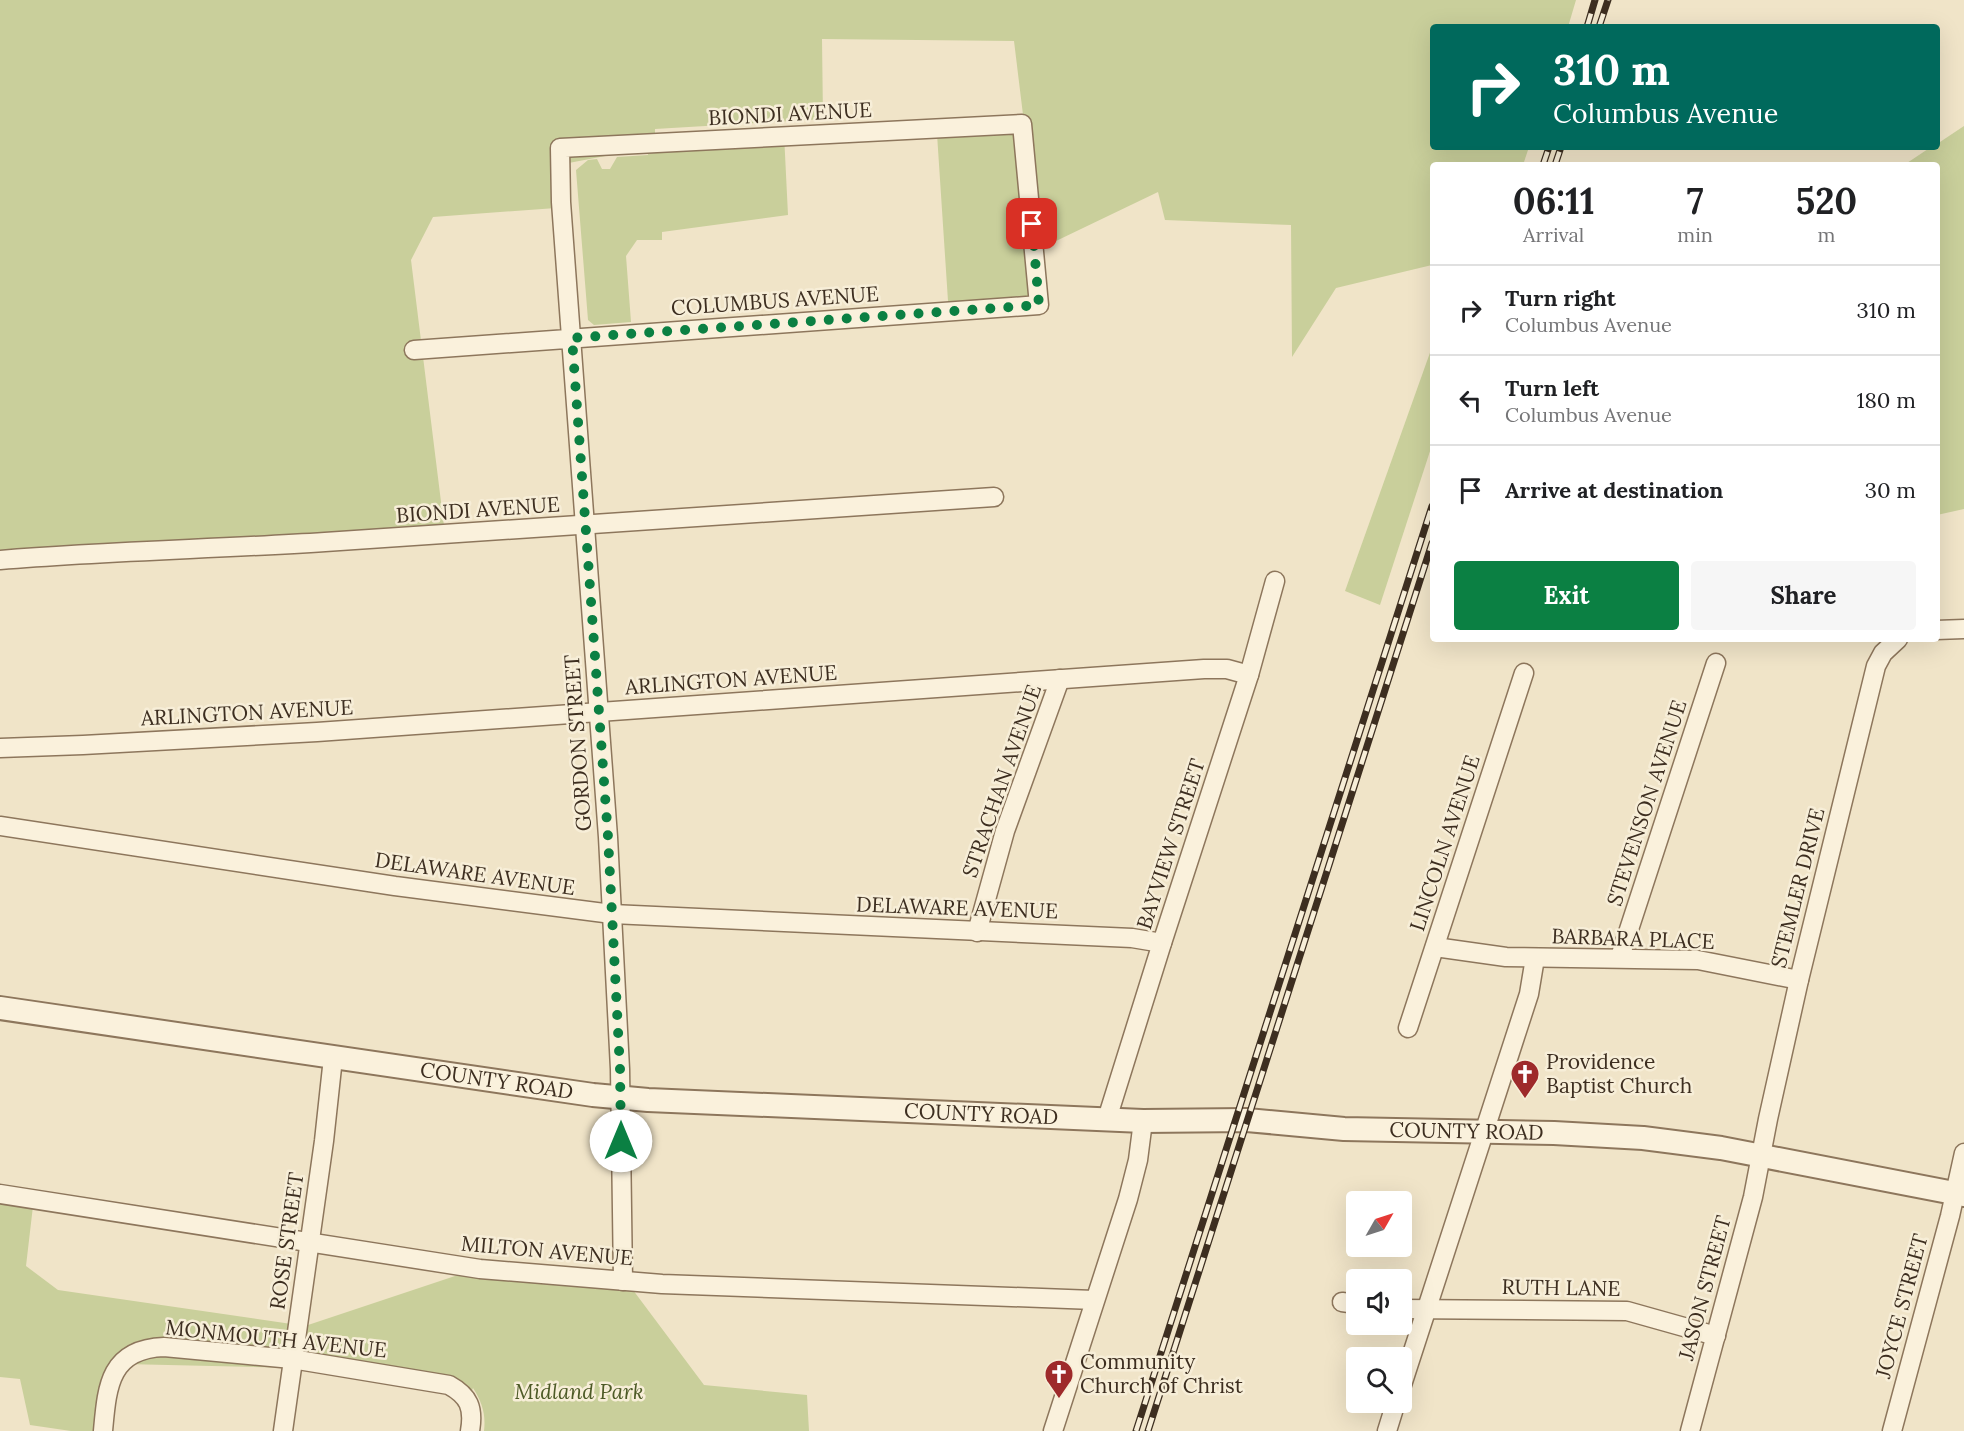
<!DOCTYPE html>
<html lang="en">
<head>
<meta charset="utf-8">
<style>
  :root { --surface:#fff; --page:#f6f6f6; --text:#202124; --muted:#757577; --line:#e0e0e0; --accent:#0b8043 }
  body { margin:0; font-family:Lora,serif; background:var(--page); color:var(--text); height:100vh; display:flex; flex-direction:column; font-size:22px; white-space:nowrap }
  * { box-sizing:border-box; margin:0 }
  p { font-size:20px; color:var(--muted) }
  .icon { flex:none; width:33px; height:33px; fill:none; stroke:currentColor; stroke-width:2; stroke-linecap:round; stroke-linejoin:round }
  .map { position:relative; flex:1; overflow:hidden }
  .details { position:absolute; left:1430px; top:162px; width:510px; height:480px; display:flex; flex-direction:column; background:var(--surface); border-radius:6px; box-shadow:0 6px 24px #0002 }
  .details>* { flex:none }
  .hud { position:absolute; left:1430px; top:24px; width:510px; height:126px; border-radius:6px; box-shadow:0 6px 24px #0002; background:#00695c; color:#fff; overflow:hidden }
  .needle { width:39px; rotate:51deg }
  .buttons { position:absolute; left:1346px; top:1191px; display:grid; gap:12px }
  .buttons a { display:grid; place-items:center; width:66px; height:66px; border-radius:6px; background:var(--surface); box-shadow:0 6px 24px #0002; font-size:30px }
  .pin { position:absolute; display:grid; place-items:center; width:51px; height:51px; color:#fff; margin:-26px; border-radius:12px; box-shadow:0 3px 9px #0006 }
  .me { position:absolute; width:66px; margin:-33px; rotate:0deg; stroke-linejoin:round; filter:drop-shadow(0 0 4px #0008) }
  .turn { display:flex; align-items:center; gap:21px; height:126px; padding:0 24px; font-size:27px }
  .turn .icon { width:78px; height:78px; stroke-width:2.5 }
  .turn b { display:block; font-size:42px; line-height:51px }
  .eta { display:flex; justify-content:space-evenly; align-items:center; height:102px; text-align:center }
  .eta b { font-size:36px; font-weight:700; line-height:42px }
  .primary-button { display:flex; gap:12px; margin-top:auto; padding:12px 24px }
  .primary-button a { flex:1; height:69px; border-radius:6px; background:var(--accent); color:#fff; font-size:24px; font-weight:700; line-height:69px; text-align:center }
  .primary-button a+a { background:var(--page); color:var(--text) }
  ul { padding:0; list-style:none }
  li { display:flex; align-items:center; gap:18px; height:90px; padding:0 24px; border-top:2px solid var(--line) }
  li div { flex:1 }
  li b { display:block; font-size:22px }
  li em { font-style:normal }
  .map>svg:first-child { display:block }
  .green { fill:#c9cf9b }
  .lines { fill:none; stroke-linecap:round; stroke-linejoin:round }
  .minor-casing { stroke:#8d765c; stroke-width:21 }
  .tertiary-casing { stroke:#8d765c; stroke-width:26 }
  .minor { stroke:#faf1dc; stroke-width:18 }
  .tertiary { stroke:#faf1dc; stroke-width:22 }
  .rail-casing { stroke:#3d2e20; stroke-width:7 }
  .rail { stroke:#f7eed8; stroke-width:4.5; stroke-dasharray:14; stroke-linecap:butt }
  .route { stroke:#0b8043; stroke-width:10; stroke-dasharray:0 18 }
  .labels { text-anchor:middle; stroke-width:5; stroke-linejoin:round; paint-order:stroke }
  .street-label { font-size:21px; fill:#3d2e20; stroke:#f7eed8 }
  .poi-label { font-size:21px; fill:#3d2e20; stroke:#f7eed8; text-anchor:start }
  .park-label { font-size:21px; font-style:italic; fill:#4d5a26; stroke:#f7eed8 }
</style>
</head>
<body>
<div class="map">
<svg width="1964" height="1431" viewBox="0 0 1964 1431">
  <rect width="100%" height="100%" fill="#f0e4c8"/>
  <g class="green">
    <path d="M0,0H1576L1568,27H1432V147H1529L1523,165H1432V265L1336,288L1292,357L1291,225L1165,220L1158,192L1031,253L1035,311L949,316L937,134L1024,123L1014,41L822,39L823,119L655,129V146L784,134L788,215L662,232V240H637L626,256L631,322L594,325L588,320L576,170L588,160L597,159L602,169H610L617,157L648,155L647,148L553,166L556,208L433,217L411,260L445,534L0,559Z"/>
    <path d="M1964,126V509L1937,515L1936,165H1904L1931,147H1936L1937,144Z"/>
    <path d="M1432,347V445L1380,605L1345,591Z"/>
    <path d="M0,1198L33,1206L26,1266L58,1290L305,1326L470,1271L630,1286L704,1385L807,1395L809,1431H484C486,1414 482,1402 473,1388L469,1398L436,1387L296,1368L124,1364L107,1431H71L30,1425L20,1379L0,1377Z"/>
  </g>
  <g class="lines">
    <g class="minor-casing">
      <g id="minor">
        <path d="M414,350L1039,305L1022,124L560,148L561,202L608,837L620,1069L623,1281"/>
        <path d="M0,560C108,551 217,549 325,542C548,529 771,513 994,497"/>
        <path d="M1936,630L1964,629"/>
        <path d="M0,748L83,745L317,732L1204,669H1227L1249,675"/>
        <path d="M0,826L395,886L612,914L1132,938L1162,943"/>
        <path d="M977,932L1005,831L1060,679"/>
        <path d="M1435,947L1506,957L1698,960L1799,980"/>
        <path d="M1620,957L1716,663"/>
        <path d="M1408,1028L1524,673"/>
        <path d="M1107,1119L1162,943L1249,675L1275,581"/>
        <path d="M0,1194L480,1269L662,1284L1094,1300"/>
        <path d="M1342,1302L1356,1304"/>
        <path d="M1401,1309L1627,1311L1716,1336"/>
        <path d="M1401,1388L1529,994L1535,958"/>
        <path d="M103,1431C107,1387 109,1349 164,1347L292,1359L449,1385C469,1396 474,1408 470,1431"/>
        <path d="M283,1431L324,1141L333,1058"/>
        <path d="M1053,1431L1128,1199L1138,1160L1143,1121"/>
        <path d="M1387,1431L1396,1402"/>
        <path d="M1690,1431L1753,1197L1768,1119L1799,980L1876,666L1883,653L1898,639"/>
        <path d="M1892,1431L1950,1216L1964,1153"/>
      </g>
    </g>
    <g class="tertiary-casing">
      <g id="tertiary">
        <path id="s1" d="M0,1008L593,1095L648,1100L1143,1121L1247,1120L1344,1129L1554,1133L1643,1138L1721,1148L1964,1195"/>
      </g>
    </g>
    <use href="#minor" class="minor"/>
    <use href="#tertiary" class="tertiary"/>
    <g class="rail-casing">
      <g id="rail">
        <path d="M1587,27L1595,0"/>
        <path d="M1599,27L1608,0"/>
        <path d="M1543,165L1549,147"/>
        <path d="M1555,165L1561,147"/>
        <path d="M1136,1431L1432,506"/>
        <path d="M1148,1431L1432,543"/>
      </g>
    </g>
    <use href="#rail" class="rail"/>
  </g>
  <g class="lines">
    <path class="route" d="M621,1141L620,1069L608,837L572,338L1039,305L1032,224"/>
  </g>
  <defs>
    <g id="church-pin" transform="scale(1.5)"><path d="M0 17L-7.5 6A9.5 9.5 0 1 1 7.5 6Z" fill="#9e2a2b" stroke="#f7eed8"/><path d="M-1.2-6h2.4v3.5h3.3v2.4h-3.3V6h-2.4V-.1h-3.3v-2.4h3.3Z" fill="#fff"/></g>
  </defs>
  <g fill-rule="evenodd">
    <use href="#church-pin" x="1525" y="1074"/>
    <use href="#church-pin" x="1059" y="1374"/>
  </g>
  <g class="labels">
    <g class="street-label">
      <text transform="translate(790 114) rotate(-3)" y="7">BIONDI AVENUE</text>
      <text transform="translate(775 301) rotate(-4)" y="7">COLUMBUS AVENUE</text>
      <text transform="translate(478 510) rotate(-4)" y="7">BIONDI AVENUE</text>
      <text transform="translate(731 680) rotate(-4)" y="7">ARLINGTON AVENUE</text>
      <text transform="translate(247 713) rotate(-3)" y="7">ARLINGTON AVENUE</text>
      <text transform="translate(578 743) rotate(-94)" y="7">GORDON STREET</text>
      <text transform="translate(1002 781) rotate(-71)" y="7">STRACHAN AVENUE</text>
      <text transform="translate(1647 803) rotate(-72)" y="7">STEVENSON AVENUE</text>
      <text transform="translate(1445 843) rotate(-72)" y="7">LINCOLN AVENUE</text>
      <text transform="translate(1171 844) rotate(-72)" y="7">BAYVIEW STREET</text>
      <text transform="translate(475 874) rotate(8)" y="7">DELAWARE AVENUE</text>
      <text transform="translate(1798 888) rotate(-76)" y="7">STEMLER DRIVE</text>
      <text transform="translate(957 908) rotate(2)" y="7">DELAWARE AVENUE</text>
      <text transform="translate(1633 939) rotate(2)" y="7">BARBARA PLACE</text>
      <text dy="7" stroke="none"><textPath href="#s1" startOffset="502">COUNTY ROAD</textPath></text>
      <text dy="7" stroke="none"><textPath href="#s1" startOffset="988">COUNTY ROAD</textPath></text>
      <text dy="7" stroke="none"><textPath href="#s1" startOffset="1474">COUNTY ROAD</textPath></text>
      <text transform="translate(287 1241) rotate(-82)" y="7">ROSE STREET</text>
      <text transform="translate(547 1251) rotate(5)" y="7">MILTON AVENUE</text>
      <text transform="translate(1561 1288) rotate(1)" y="7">RUTH LANE</text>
      <text transform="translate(1705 1288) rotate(-75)" y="7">JASON STREET</text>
      <text transform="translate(1902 1306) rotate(-75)" y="7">JOYCE STREET</text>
      <text transform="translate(276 1339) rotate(6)" y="7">MONMOUTH AVENUE</text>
    </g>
    <g class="poi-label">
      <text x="1546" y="1069">Providence<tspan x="1546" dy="24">Baptist Church</tspan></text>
      <text x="1080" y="1369">Community<tspan x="1080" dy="24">Church of Christ</tspan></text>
    </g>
    <g class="park-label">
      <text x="579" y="1399">Midland Park</text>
    </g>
  </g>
</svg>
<div class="buttons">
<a><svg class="needle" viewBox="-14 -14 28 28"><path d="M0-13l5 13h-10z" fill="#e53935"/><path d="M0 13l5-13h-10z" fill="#757577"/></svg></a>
<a><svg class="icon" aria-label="sound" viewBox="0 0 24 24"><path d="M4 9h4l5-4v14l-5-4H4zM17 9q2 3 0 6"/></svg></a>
<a><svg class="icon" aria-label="search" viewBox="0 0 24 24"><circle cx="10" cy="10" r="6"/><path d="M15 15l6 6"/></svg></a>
</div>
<div class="pin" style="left:1032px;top:224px;background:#d93025"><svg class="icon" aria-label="arrive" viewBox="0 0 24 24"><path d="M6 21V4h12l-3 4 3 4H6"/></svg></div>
<svg class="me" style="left:621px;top:1141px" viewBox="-20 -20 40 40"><circle r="19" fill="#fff"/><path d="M0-13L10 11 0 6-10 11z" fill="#0b8043"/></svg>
<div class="hud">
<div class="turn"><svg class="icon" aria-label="right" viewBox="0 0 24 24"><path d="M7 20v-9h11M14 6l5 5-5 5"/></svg><div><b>310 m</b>Columbus Avenue</div></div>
</div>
<section class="details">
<div class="eta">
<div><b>06:11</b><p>Arrival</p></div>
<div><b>7</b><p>min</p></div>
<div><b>520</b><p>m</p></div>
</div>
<ul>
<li><svg class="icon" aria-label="right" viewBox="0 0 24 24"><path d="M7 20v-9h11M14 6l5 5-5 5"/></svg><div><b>Turn right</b><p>Columbus Avenue</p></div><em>310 m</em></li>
<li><svg class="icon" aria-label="left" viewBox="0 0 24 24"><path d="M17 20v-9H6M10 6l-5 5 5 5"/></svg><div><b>Turn left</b><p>Columbus Avenue</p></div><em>180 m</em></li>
<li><svg class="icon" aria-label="arrive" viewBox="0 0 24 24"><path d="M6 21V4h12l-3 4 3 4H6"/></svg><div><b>Arrive at destination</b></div><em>30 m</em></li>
</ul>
<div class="primary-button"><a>Exit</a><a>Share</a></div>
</section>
</div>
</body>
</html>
